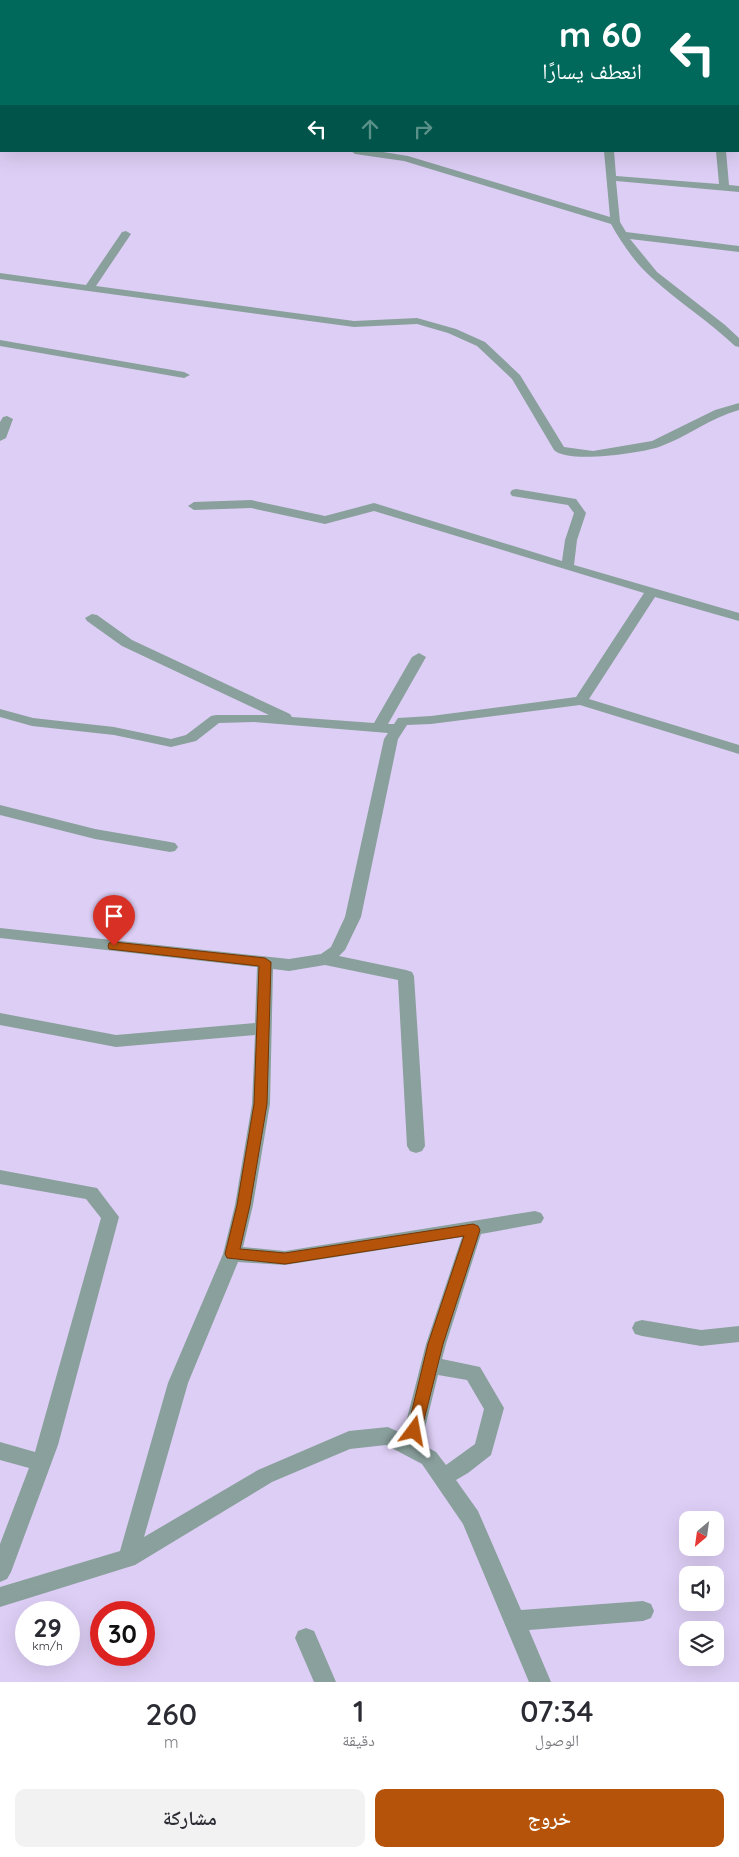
<!DOCTYPE html>
<html lang="ar">
<head>
<meta charset="utf-8">
<style>
  :root { --surface:#fff; --page:#f2f2f3; --text:#2b2b33; --muted:#7c7c81; --accent:#b45309 }
  body { margin:0; font-family:Quicksand,"Noto Naskh Arabic",sans-serif; background:var(--page); color:var(--text); direction:rtl; height:100vh; display:flex; flex-direction:column; font-size:19px; white-space:nowrap }
  * { box-sizing:border-box; margin:0 }
  p { font-size:16px; color:var(--muted) }
  .icon { flex:none; width:28px; height:28px; fill:none; stroke:currentColor; stroke-width:2; stroke-linecap:round; stroke-linejoin:round }
  .map { position:relative; height:1682px; overflow:hidden; direction:ltr }
  .sheet { display:flex; flex-direction:column; background:var(--surface); flex:1 }
  .sheet>* { flex:none }
  .guide { position:absolute; left:0px; top:0px; width:740px; height:152px; box-shadow:0 5px 20px #0002; direction:rtl; background:#00695c; color:#fff; overflow:hidden }
  .needle { width:32px; rotate:209deg }
  .buttons { position:absolute; left:679px; top:1511px; display:grid; gap:10px }
  .buttons a { display:grid; place-items:center; width:45px; height:45px; border-radius:10px; background:var(--surface); box-shadow:0 5px 20px #0002; font-size:25px }
  .speed { position:absolute; left:15px; top:1601px; display:flex; gap:10px; font-size:25px; font-weight:700; text-align:center }
  .speed>* { display:grid; place-content:center; width:65px; height:65px; border-radius:50%; background:var(--surface); box-shadow:0 5px 20px #0002; line-height:1 }
  .speed small { font-size:12px; font-weight:400 }
  .speed .limit { border:8px solid #d22; background:#fff; color:#111 }
  .pin { position:absolute; display:grid; place-items:center; width:42px; height:42px; color:#fff; margin:-51px -21px; border-radius:50% 50% 50% 0; rotate:-45deg; box-shadow:0 0 5px #0007 }
  .pin .icon { rotate:45deg }
  .me { position:absolute; width:55px; margin:-28px; rotate:13deg; stroke-linejoin:round; filter:drop-shadow(0 0 4px #0008) }
  .turn { display:flex; align-items:center; gap:18px; height:105px; padding:0 15px; font-size:22px }
  .turn .icon { width:65px; height:65px; stroke-width:2.5 }
  .turn b { display:block; font-size:35px; line-height:42px }
  .lanes { display:flex; align-items:center; height:48px; padding:0 15px; background:#0003; justify-content:center; gap:25px; direction:ltr }
  .lanes .off { opacity:.35 }
  .eta { display:flex; justify-content:space-evenly; align-items:center; height:85px; text-align:center }
  .eta b { font-size:30px; font-weight:600; line-height:35px }
  .action { display:flex; gap:10px; margin-top:auto; padding:10px 15px }
  .action a { flex:1; height:58px; border-radius:10px; background:var(--accent); color:#fff; font-size:20px; font-weight:600; line-height:58px; text-align:center }
  .action a+a { background:var(--page); color:var(--text) }
  .map>svg:first-child { display:block }
  .lines { fill:none; stroke-linecap:round; stroke-linejoin:round }
  .minor { fill:#8aa09c; fill-rule:evenodd }
  .route { fill:#b45309; stroke:#753606 }
</style>
</head>
<body>
<div class="map">
<svg width="739" height="1682" viewBox="0 0 739 1682">
  <rect width="100%" height="100%" fill="#ddcef5"/>
  <g class="lines">
    <g class="minor">
      <path d="M485,0H498L499,1H486Z"/>
      <path d="M527,0H540L541,1H528Z"/>
      <path d="M720,0H728L729,1H721Z"/>
      <path d="M1,130V136L0,137V131Z"/>
      <path d="M351,151H377L408,156L610,217L604,151H614L616,176L719,184L716,151H726L729,185L739,186V192L616,181L620,222L626,232L739,246V252L630,239L657,272L725,325L739,338V347L735,346C709,321 678,302 651,277C635,263 621,242 611,224L404,161L355,154Z"/>
      <path d="M126,231L131,234L96,286L354,321L417,318L456,329L485,342L520,375L564,447L593,451L652,441L715,410L739,403V410C710,418 687,437 659,447C641,453 568,464 554,450L512,379L477,346L448,333L417,324L354,327L0,279V273L86,285L122,232Z"/>
      <path d="M0,340L184,372L190,375L184,378L0,346Z"/>
      <path d="M7,416L13,419L6,438L0,441V422L3,417Z"/>
      <path d="M516,489L576,499L586,513L577,540L574,565L739,613V621L655,597L589,699L739,745V754L580,705L431,724L407,725L398,739L361,917L345,950L339,956L406,970L412,972L414,976L425,1146L422,1151L416,1153L410,1151L407,1146L398,980L325,965L289,971L273,969L270,1104L253,1205L243,1247L285,1251L535,1211L541,1213L544,1218L541,1223L481,1234L446,1344L442,1359L480,1367L504,1408L491,1455L468,1473L456,1480L478,1511L521,1610L643,1601L651,1604L654,1611L651,1618L643,1621L529,1630L551,1682H529L463,1524L422,1464L386,1445L350,1449L272,1482L135,1565L0,1607V1587L120,1551L168,1383L223,1254L235,1205L252,1104L255,1035L116,1047L0,1025V1013L116,1035L255,1023L257,967L0,938V928L289,959L321,954L331,947L345,917L384,739L388,733L254,722L219,723L196,741L171,747L114,735L32,726L0,717V709L33,718L114,727L171,739L186,735L211,716L216,715H269L122,646L87,621L85,618L92,614L97,615L132,640L290,714L292,717L374,723L412,657L419,653L426,657L388,724H394L398,718L431,716L576,697L644,593L374,511L325,524L251,508L194,510L188,506L194,502L251,500L325,516L374,503L562,561L565,540L574,513L568,505L512,496L510,493L512,490ZM462,1237L426,1344L403,1434L388,1427L349,1431L258,1470L144,1537L188,1383L238,1262L285,1265ZM438,1375L467,1380L484,1409L475,1444L446,1465L436,1452L421,1444Z"/>
      <path d="M0,805L95,829L170,842L175,843L178,847L175,851L170,852L95,839L0,815Z"/>
      <path d="M0,1170L97,1188L119,1217L58,1445L11,1572L7,1579L0,1582V1544L29,1468L0,1460V1442L35,1452L101,1218L86,1199L0,1184Z"/>
      <path d="M642,1320L701,1330L739,1326V1342L701,1346L642,1336L635,1334L632,1328L635,1322Z"/>
      <path d="M306,1628L314,1631L336,1682H314L295,1638L298,1631Z"/>
    </g>
  </g>
  <path class="route" d="M114,942L265,958L271,962L267,1104L250,1205L240,1249L285,1253L473,1224L478,1226L480,1230L443,1344L420,1436L414,1438L409,1436L407,1431L428,1344L464,1236L285,1264L227,1258L225,1254L237,1205L254,1104L259,966L109,949L108,946L109,943Z"/>
</svg>
<div class="buttons">
<a><svg class="needle" viewBox="-14 -14 28 28"><path d="M0-13l5 13h-10z" fill="#e53935"/><path d="M0 13l5-13h-10z" fill="#7c7c81"/></svg></a>
<a><svg class="icon" aria-label="sound" viewBox="0 0 24 24"><path d="M4 9h4l5-4v14l-5-4H4zM17 9q2 3 0 6"/></svg></a>
<a><svg class="icon" aria-label="layers" viewBox="0 0 24 24"><path d="M12 4l9 5-9 5-9-5zM3 14l9 5 9-5"/></svg></a>
</div>
<div class="speed"><div>29<small>km/h</small></div><div class="limit">30</div></div>
<div class="pin" style="left:114px;top:946px;background:#d93025"><svg class="icon" aria-label="arrive" viewBox="0 0 24 24"><path d="M6 21V4h12l-3 4 3 4H6"/></svg></div>
<svg class="me" style="left:414px;top:1431px" viewBox="-20 -20 40 40"><path d="M0-17L14 15 0 8-14 15z" fill="#b45309" stroke="#fff" stroke-width="4"/></svg>
<div class="guide">
<div class="turn"><svg class="icon" aria-label="left" viewBox="0 0 24 24"><path d="M17 20v-9H6M10 6l-5 5 5 5"/></svg><div><b>60 m</b>انعطف يسارًا</div></div>
<div class="lanes"><svg class="icon" aria-label="left" viewBox="0 0 24 24"><path d="M17 20v-9H6M10 6l-5 5 5 5"/></svg><svg class="icon off" aria-label="ahead" viewBox="0 0 24 24"><path d="M12 20V5M6 11l6-6 6 6"/></svg><svg class="icon off" aria-label="right" viewBox="0 0 24 24"><path d="M7 20v-9h11M14 6l5 5-5 5"/></svg></div>
</div>
</div>
<section class="sheet">
<div class="eta">
<div><b>07:34</b><p>الوصول</p></div>
<div><b>1</b><p>دقيقة</p></div>
<div><b>260</b><p>m</p></div>
</div>
<div class="action"><a>خروج</a><a>مشاركة</a></div>
</section>
</body>
</html>
